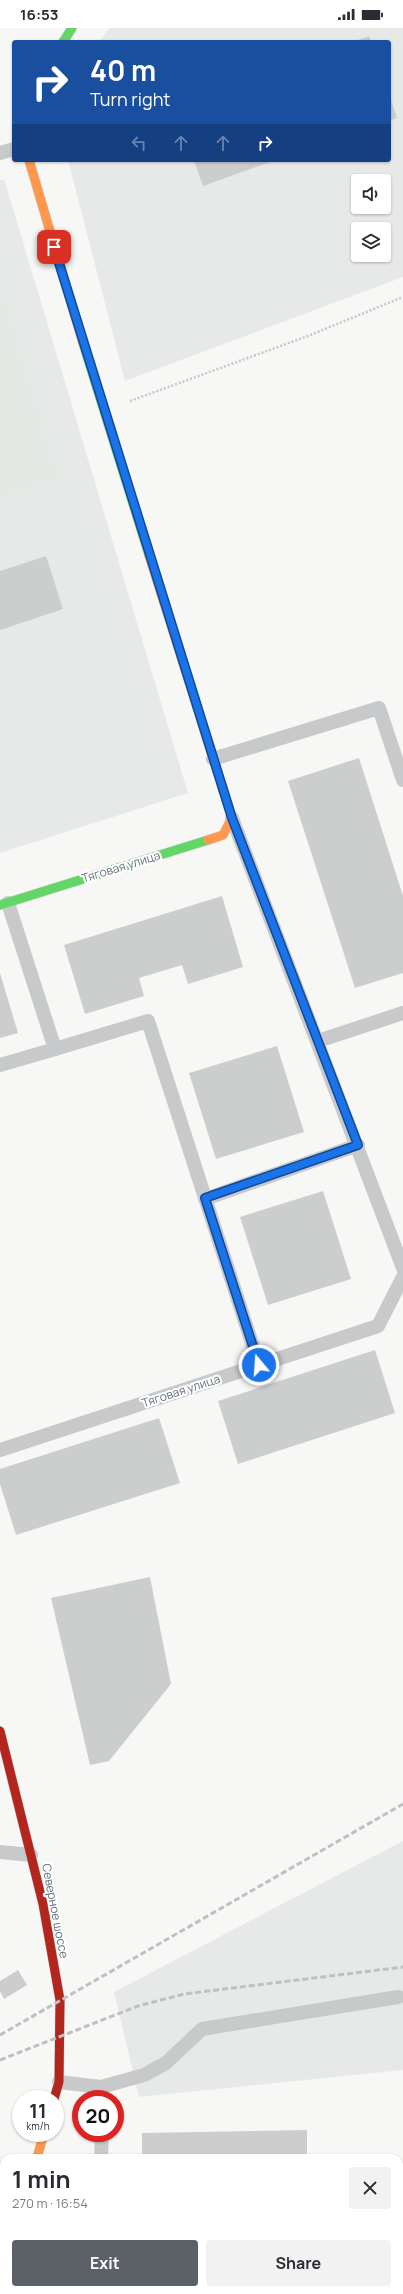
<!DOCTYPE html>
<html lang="en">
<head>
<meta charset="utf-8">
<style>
  :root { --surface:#fff; --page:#f2f2f3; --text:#2b2b33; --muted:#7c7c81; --accent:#5c6168 }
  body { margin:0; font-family:Manrope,sans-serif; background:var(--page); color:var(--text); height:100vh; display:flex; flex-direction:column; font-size:15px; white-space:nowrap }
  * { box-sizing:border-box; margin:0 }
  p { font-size:13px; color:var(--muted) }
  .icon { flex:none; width:22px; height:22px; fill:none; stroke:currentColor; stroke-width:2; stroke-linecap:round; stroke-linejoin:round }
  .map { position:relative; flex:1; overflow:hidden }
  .drawer { position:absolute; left:0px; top:2126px; width:403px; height:140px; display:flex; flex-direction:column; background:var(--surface); border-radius:12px 12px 0 0; box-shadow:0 1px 3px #0004 }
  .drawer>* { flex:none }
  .hud { position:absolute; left:12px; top:12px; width:379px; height:122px; border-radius:4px; box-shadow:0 1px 3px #0004; background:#1a4fa0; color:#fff; overflow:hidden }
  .controls { position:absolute; left:351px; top:146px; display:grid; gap:8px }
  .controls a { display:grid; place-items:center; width:40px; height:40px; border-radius:4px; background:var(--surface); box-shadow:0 1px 3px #0004; font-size:20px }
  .speed { position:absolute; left:12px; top:2062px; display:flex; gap:8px; font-size:20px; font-weight:700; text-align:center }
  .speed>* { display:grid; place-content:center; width:52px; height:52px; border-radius:50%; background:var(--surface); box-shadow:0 1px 3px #0004; line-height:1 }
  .speed small { font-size:10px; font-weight:400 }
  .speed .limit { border:6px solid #d22; background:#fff; color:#111 }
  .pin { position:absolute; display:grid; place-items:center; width:34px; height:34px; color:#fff; margin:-17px; border-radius:8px; box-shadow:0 2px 6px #0006 }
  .me { position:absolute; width:44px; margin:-22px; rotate:342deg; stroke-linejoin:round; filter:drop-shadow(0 0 3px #0008) }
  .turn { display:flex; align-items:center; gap:14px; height:84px; padding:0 12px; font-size:18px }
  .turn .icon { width:52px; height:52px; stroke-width:2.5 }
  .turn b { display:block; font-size:28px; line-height:34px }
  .lanes { display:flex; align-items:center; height:38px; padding:0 12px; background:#0003; justify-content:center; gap:20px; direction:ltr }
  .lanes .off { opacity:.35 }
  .round { display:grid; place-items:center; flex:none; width:42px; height:42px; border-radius:4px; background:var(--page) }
  .head { display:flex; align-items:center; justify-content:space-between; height:68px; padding:0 12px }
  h1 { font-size:24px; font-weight:700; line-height:30px }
  .action { display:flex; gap:8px; margin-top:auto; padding:8px 12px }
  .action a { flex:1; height:46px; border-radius:4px; background:var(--accent); color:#fff; font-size:16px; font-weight:700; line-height:46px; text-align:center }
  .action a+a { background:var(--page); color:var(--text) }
  .status { display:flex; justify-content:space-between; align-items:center; height:28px; padding:0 20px; background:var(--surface); direction:ltr }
  .status svg { height:11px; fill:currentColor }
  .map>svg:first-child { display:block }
  .built { fill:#e7e9e8; fill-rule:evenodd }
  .green { fill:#e6e8e4 }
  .building { fill:#cccece }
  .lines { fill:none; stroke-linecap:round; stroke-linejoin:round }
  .fast-casing { stroke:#d3d4d4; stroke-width:10 }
  .slow-casing { stroke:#d3d4d4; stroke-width:10 }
  .jam-casing { stroke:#d3d4d4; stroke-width:10 }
  .path { stroke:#c6c7c8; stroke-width:2.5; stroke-dasharray:2 2; stroke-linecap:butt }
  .lane { stroke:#c8c9ca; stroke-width:14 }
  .fast { stroke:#63d668; stroke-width:9 }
  .slow { stroke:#ff974d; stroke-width:9 }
  .jam { stroke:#b3261e; stroke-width:9 }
  .rail { stroke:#bec0c1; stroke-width:3; stroke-dasharray:6 3; stroke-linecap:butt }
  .route-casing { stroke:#114b97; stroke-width:10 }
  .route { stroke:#1a73e8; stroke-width:7 }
  .labels { text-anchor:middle; stroke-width:4; stroke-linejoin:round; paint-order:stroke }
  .street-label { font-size:12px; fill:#65747e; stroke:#fff }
</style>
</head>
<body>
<div class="status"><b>16:53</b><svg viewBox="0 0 49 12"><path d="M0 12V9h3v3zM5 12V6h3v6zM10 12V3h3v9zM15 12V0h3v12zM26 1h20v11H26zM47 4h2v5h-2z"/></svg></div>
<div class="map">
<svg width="403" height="2266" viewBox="0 0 403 2266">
  <rect width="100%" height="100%" fill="#f7f7f6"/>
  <g class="built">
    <path d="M109,0H403V249L125,353L68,132H389V14H99ZM358,153H384V179H358ZM358,201H384V227H358Z"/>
    <path d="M4,151L188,765L0,825V152Z"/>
    <path d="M403,1813V2042L139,2069L114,1964Z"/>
  </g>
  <path class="green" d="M0,253L58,451L0,468Z"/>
  <g class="building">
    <path d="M369,8L371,14H352Z"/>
    <path d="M389,66L397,90L389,93Z"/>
    <path d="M194,132H276L203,158Z"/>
    <path d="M46,528L63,581L0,602V543Z"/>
    <path d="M359,730L403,868V945L355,960L288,753Z"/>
    <path d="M222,868L243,939L188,956L182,937L139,950L144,968L85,986L64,917Z"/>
    <path d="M0,945L18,1005L0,1010Z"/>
    <path d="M277,1018L304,1104L216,1131L189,1045Z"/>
    <path d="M323,1163L351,1251L268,1277L240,1189Z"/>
    <path d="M375,1322L395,1385L238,1436L218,1373Z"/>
    <path d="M159,1390L180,1455L16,1507L0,1456V1441Z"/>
    <path d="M150,1549L171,1656L109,1733L90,1737L51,1570Z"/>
    <path d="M18,1942L27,1957L4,1971L0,1963V1953Z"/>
    <path d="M307,2102V2130H142V2105Z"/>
    <rect x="144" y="2262" width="164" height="4"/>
  </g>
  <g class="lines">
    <g class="fast-casing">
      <g id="fast">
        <path d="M63,14L72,0"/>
        <path d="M83,315L149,527"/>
        <path d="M0,877L208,812"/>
      </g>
    </g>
    <g class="slow-casing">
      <g id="slow">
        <path d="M29,132L83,315"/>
        <path d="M149,527L232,790L223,807L208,812"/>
        <path d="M37,2130L44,2105"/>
        <path d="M0,2260L4,2246"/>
      </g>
    </g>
    <g class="jam-casing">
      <path id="jam" d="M0,1703L43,1876L60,1972L59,2054L54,2071"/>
    </g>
    <path class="path" d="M130,373L308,308L403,269"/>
    <g class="lane">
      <path d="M0,125L14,121"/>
      <path d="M213,731L379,680L403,752"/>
      <path d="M232,790L403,1240"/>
      <path d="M318,1013L403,985"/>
      <path d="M55,1021L148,993L259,1337"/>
      <path d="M0,1037L55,1021L8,875"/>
      <path d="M205,1171L358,1117"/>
      <path d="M0,1422L378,1298L403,1249"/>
      <path d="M0,1824L31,1827"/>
      <path d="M59,2054L101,2059L144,2047L166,2035L202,2001L398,1969"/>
      <path d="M101,2130L102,2105"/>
      <path d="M399,2235H403"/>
    </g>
    <use href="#fast" class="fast"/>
    <use href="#slow" class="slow"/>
    <use href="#jam" class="jam"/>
    <g class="rail">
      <path d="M0,2007L403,1776"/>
      <path d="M0,2032L138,1978L184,1966L403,1939"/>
    </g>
  </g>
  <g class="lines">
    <g class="route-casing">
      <path id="route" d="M54,219L232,790L358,1117L205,1170L259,1337"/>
    </g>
    <use href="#route" class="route"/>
  </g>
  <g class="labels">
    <g class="street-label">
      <text transform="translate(121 839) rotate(-17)" y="4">Тяговая улица</text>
      <text transform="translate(181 1363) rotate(-18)" y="4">Тяговая улица</text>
      <text transform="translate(55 1883) rotate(79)" y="4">Северное шоссе</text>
    </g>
  </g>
</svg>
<div class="controls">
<a><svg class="icon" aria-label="sound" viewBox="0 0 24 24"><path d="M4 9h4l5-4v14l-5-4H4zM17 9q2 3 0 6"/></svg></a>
<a><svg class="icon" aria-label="layers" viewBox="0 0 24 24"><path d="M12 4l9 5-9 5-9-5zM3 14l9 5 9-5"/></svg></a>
</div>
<div class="speed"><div>11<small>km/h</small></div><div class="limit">20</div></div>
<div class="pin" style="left:54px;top:219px;background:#d93025"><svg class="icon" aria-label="arrive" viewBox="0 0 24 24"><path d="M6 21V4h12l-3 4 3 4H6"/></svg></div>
<svg class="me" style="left:259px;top:1337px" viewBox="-20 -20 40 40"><circle r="17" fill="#1a73e8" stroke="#fff" stroke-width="3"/><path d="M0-11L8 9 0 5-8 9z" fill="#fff"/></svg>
<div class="hud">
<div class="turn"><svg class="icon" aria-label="right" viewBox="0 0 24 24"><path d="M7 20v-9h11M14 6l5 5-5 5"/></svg><div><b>40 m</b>Turn right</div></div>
<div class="lanes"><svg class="icon off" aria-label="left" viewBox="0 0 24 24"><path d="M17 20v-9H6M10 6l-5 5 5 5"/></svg><svg class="icon off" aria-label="ahead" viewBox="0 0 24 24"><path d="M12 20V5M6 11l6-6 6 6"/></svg><svg class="icon off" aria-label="ahead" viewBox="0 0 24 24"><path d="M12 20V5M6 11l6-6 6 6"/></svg><svg class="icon" aria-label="right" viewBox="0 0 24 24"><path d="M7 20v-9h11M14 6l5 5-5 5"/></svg></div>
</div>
<section class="drawer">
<div class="head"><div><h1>1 min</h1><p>270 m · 16:54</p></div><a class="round"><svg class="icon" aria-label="close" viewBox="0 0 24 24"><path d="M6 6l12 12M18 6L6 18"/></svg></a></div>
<div class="action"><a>Exit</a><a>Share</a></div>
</section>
</div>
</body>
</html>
